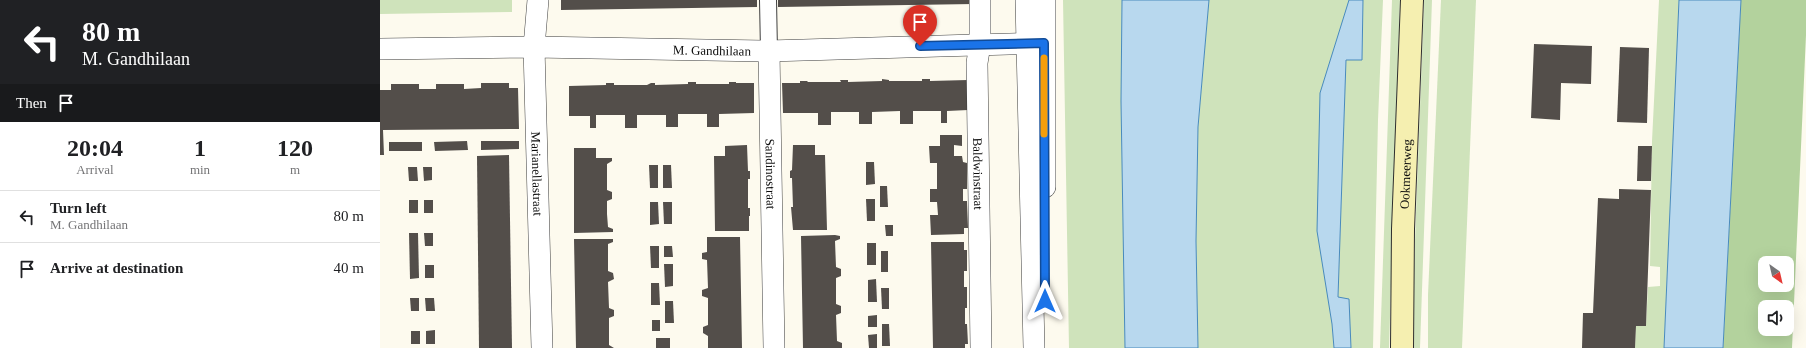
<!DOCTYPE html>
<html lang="en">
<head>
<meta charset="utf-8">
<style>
  :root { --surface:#fff; --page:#f2f2f2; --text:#202124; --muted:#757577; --line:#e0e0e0 }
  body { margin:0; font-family:Georgia,serif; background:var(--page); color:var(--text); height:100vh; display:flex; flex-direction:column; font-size:15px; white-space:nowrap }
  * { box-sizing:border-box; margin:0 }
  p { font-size:13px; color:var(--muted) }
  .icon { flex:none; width:22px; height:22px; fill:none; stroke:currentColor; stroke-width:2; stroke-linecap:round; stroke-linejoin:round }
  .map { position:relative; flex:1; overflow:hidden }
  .sheet { display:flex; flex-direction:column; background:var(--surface); width:380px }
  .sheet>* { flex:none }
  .top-card { background:#202124; color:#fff; overflow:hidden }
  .needle { width:26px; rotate:146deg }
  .tools { position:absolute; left:1378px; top:256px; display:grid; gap:8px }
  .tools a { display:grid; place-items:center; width:36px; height:36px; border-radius:8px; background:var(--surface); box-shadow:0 4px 16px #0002; font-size:20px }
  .pin { position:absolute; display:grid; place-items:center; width:34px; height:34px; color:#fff; margin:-41px -17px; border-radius:50% 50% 50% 0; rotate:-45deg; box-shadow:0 0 4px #0007 }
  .pin .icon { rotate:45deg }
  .me { position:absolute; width:44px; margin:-22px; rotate:0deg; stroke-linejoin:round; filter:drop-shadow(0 0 3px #0008) }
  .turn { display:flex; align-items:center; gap:14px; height:84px; padding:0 16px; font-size:18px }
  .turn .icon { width:52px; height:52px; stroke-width:2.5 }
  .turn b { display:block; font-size:28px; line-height:34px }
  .then { display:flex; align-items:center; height:38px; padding:0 16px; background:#0003; gap:8px; font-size:15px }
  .eta { display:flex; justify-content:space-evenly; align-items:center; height:68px; text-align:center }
  .eta b { font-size:24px; font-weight:600; line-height:28px }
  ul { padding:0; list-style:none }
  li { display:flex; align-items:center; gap:12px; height:52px; padding:0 16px; border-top:1px solid var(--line) }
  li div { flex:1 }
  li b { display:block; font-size:15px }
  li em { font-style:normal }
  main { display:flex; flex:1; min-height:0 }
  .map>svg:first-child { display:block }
  .green { fill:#cfe3bb }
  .forest { fill:#b3d29d; fill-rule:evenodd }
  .water { fill:#b8d8ee; stroke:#488abc }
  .building { fill:#534e4a }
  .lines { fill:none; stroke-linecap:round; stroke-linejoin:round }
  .pedestrian-casing { stroke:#3f3f3f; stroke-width:18 }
  .minor-casing { stroke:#3f3f3f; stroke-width:22 }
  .secondary-casing { stroke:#2e2e2e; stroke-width:24 }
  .pedestrian { stroke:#fff; stroke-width:16 }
  .minor { stroke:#fff; stroke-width:21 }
  .secondary { stroke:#f5efb0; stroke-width:22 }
  .route-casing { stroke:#114b97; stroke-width:10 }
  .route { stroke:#1a73e8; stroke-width:7 }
  .slow { stroke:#f59e0b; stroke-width:7 }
  .labels { text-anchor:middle; stroke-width:4; stroke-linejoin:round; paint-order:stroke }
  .street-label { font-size:13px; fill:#0c0c0c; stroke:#fff }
</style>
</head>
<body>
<main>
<section class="sheet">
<div class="top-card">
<div class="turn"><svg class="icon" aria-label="left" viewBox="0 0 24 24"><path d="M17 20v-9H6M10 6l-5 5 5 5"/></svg><div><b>80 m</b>M. Gandhilaan</div></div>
<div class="then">Then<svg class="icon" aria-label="arrive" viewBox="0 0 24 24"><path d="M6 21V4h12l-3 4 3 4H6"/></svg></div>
</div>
<div class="eta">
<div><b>20:04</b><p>Arrival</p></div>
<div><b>1</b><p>min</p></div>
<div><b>120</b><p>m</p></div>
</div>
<ul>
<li><svg class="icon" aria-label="left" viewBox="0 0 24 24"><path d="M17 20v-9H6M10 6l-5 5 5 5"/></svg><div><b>Turn left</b><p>M. Gandhilaan</p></div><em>80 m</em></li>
<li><svg class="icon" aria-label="arrive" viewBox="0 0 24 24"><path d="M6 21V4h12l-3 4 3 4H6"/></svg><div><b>Arrive at destination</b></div><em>40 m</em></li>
</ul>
</section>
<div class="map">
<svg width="1426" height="348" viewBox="0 0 1426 348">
  <rect width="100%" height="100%" fill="#fdfaee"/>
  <g class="green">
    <path d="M0,0H132V12L0,14Z"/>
    <path d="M683,0H742L741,101L745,348H689Z"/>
    <path d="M829,0H969L960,32L952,324L954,348H818L816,241L818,127Z"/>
    <path d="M983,0H1003L998,120L993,348H971L969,326L958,298L966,60H982Z"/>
    <path d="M1012,0H1020L1009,348H1000Z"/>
    <path d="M1044,0H1052L1040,348H1031Z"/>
    <path d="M1061,0H1096L1082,348H1048V295Z"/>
    <path d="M1279,0H1299L1284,348H1255L1256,326H1266L1268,287L1280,286V267L1270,266L1272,141Z"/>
  </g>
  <path class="forest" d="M1361,0H1426V35L1412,348H1343ZM1385,263H1407V285H1385ZM1385,307H1407V329H1385Z"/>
  <g class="water">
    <path d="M742,0H829L818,127L816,241L818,348H745L741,101Z"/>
    <path d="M969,0H983L982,60H966L958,297L969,299L971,348H954L952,324L937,231L940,93Z"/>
    <path d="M1299,0H1361L1343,348H1284Z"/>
  </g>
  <g class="building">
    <path d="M181,0H377V7L181,10Z"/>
    <path d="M398,0H594V4L398,7Z"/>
    <path d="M1154,44L1212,46L1211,84L1181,83L1180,120L1151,118Z"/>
    <path d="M1240,47L1269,48L1267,123L1237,122Z"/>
    <path d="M502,79L509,80V81H542V79H550V81L588,80V110L567,111V123H561V111H533V124H520V111L492,112V124H479V112H451V125H438V113H403L402,83H420V81H427L428,82H461L460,80H468V82L502,81Z"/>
    <path d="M308,82H316V84H349V82H356V83H374V113L339,114V127H327V114H298V127H286V115H257V128H245V115H216V128H210V116H189V86L226,85V83H234V85H267L271,83H275V85L308,84Z"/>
    <path d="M101,83H129V88H138L139,129L3,130L4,155H0V90H11V84H39V89H56V84H84V89L101,88Z"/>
    <path d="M560,135H582V146L574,145V156H582L583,162L587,163V189H583V201H587L588,228H584V234L551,235L550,215H558L557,202H550V189H557V163H550L549,146H560Z"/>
    <path d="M87,141L88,150L55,151L54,142Z"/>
    <path d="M101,141H139V149L101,150Z"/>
    <rect x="9" y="142" width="33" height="9"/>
    <path d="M367,145L368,171H370V179H368V208H370V216H369V231H335L334,156H345V146Z"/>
    <path d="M413,145H435V155H445L447,230H413L411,207H413L412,178H410V171L412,170Z"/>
    <path d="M1258,146H1272L1271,181H1257Z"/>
    <path d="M194,148H216V158H232V161L227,164V190L232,192V199L227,201V214L228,227L233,229V232L194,233Z"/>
    <path d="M129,155L132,348H99L97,156Z"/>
    <path d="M486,162H494L495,184L486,185Z"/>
    <path d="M269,165H278V188H270Z"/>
    <path d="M283,165H291L292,188H283Z"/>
    <path d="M28,167H37L38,181H29Z"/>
    <path d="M43,167H52V180L44,181Z"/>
    <path d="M500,186H507L508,207H500Z"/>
    <path d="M1239,189L1271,190L1266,326H1256L1255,348H1202L1203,313H1213L1218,198L1239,199Z"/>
    <path d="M486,199H495V221H487Z"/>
    <rect x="29" y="200" width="9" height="13"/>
    <rect x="44" y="200" width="9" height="13"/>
    <path d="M270,202H278L279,224L270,225Z"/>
    <path d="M283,202H292V224H284Z"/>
    <path d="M505,225H513V236H506Z"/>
    <path d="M29,233H38L39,278L30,279Z"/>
    <path d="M44,233H53V246H45Z"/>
    <path d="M455,235L460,236V239L455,241L456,267L461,269V276L456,278V304L461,306V313L456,315L457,341L462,343V348H423L421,236Z"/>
    <path d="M327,237H360L362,348H328V336L323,333V327L328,325V298L322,296V290L328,288L327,260L322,259V253L327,252Z"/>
    <path d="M194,239H233V242L228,244V271L233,273L234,279L228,282L229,308L234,310V316L229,318V345L234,348H196Z"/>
    <path d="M551,242H584V250H587V271H584V287H587V308H585V324H587L588,344H585V348H553Z"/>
    <rect x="487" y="243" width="9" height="22"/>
    <path d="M270,246H279V268H271Z"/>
    <path d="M284,246H292L293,257H284Z"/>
    <rect x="501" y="251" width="7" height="21"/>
    <path d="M284,264H293V286L285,287Z"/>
    <rect x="45" y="265" width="9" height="13"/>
    <path d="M496,279L497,302H488V280Z"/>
    <path d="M271,283H279L280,305H271Z"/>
    <path d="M501,288H509V309H502Z"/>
    <path d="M30,298H39V311H31Z"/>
    <path d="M45,298H54L55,311H46Z"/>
    <path d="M285,301H293L294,323H285Z"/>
    <path d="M497,315V327H488V316Z"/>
    <rect x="272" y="320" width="8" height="11"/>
    <path d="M502,324H509L510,346H502Z"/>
    <path d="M55,330V344H46V331Z"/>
    <rect x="31" y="331" width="9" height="13"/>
    <path d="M497,334V348H489L488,335Z"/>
    <rect x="276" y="338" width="14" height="10"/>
  </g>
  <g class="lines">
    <g class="pedestrian-casing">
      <path id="pedestrian" d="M388,0L389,51"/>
    </g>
    <g class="minor-casing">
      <g id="minor">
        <path id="s1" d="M158,0L154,47L162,348"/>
        <path id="s2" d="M600,0V44L597,63L601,348"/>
        <path d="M646,0L654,348"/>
        <path d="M665,0V187"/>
        <path id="s3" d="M0,49L154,47L389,51L664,43"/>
        <path id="s4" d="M389,51L394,348"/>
      </g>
    </g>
    <g class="secondary-casing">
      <g id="secondary">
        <path id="s5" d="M1022,348L1023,229L1032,0"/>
      </g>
    </g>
    <use href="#pedestrian" class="pedestrian"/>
    <use href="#minor" class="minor"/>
    <use href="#secondary" class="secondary"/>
  </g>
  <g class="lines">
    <g class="route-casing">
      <path id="route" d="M540,46L664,43L665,301"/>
    </g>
    <use href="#route" class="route"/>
    <path class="slow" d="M664,58V134"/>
  </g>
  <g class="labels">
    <g class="street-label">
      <text dy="5" stroke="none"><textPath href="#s3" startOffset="332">M. Gandhilaan</textPath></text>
      <text dy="5" stroke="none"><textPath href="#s1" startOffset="174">Marianellastraat</textPath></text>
      <text dy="5" stroke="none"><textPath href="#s4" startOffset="123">Sandinostraat</textPath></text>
      <text dy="5" stroke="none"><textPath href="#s2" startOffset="174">Baldwinstraat</textPath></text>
      <text dy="5" stroke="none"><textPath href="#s5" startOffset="174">Ookmeerweg</textPath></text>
    </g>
  </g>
</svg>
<div class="tools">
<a><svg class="needle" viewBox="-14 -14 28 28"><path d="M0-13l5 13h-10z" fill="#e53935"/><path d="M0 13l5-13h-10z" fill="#757577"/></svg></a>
<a><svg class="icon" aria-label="sound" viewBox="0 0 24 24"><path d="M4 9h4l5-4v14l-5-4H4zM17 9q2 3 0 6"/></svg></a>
</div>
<div class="pin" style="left:540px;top:46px;background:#d93025"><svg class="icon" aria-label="arrive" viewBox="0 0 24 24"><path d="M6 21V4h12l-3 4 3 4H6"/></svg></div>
<svg class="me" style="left:665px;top:301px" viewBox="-20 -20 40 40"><path d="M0-17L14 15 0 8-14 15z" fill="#1a73e8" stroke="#fff" stroke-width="4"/></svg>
</div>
</main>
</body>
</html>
